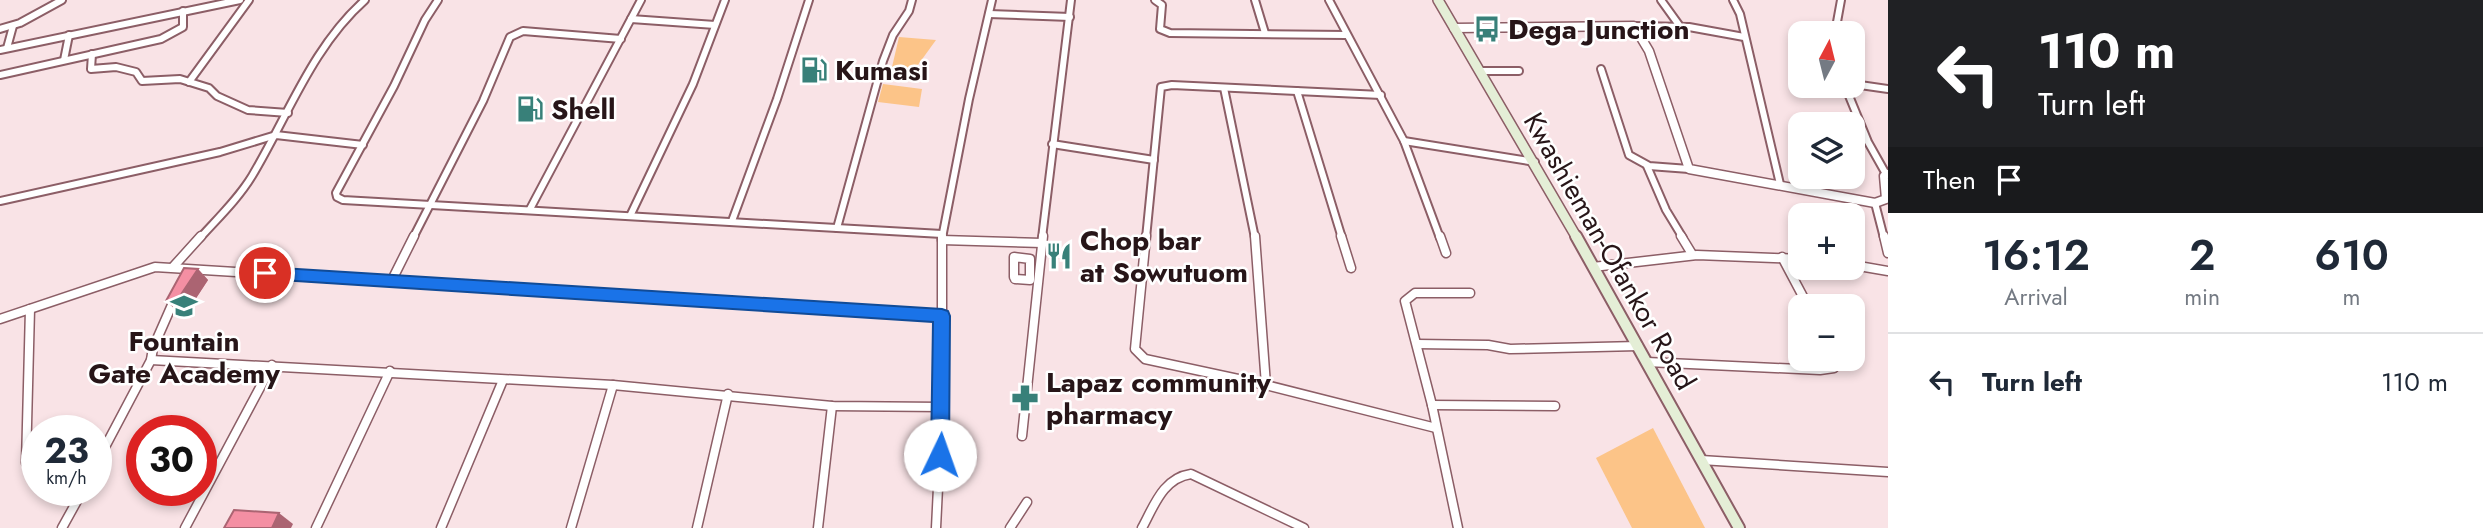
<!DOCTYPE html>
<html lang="en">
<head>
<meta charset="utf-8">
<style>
  :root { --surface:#fff; --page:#f6f6f7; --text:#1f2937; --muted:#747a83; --line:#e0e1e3 }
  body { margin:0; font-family:Jost,sans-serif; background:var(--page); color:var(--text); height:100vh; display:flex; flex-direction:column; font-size:26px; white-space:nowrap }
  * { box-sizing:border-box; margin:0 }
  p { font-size:23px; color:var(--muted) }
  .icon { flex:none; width:38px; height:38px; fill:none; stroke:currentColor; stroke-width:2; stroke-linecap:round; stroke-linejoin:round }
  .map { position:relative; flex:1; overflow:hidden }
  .panel { display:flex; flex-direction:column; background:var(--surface); width:595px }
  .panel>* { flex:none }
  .guide { background:#202124; color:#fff; overflow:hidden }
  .needle { width:46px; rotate:7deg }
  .controls { position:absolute; left:1788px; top:21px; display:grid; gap:14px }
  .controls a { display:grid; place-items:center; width:77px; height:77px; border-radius:14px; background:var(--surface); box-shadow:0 4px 10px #0003; font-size:35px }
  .speed { position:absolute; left:21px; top:415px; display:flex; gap:14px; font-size:35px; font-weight:700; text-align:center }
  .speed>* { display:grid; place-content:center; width:91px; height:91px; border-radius:50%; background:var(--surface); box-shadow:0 4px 10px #0003; line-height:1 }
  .speed small { font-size:18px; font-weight:400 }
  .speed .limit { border:10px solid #d22; background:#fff; color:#111 }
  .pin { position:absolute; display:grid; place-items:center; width:60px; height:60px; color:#fff; margin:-30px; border:4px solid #fff; border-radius:50%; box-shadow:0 2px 7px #0007 }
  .me { position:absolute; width:77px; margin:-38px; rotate:3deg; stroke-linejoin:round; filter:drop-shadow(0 0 5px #0008) }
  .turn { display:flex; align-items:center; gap:24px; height:147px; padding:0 35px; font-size:32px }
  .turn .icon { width:91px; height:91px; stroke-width:2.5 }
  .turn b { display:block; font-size:49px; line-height:60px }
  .then { display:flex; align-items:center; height:66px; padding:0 35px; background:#0003; gap:14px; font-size:26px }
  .eta { display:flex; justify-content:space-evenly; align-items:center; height:119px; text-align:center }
  .eta b { font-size:42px; font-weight:600; line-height:49px }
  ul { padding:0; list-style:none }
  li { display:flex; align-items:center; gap:21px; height:98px; padding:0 35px; border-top:2px solid var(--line) }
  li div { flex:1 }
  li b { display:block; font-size:26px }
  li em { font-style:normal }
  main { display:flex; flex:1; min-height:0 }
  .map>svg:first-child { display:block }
  .green { fill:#fcc488 }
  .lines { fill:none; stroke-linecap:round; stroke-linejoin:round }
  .minor-far1-casing { stroke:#8c5e66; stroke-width:10 }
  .minor-casing { stroke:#8c5e66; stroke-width:11 }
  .tertiary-casing { stroke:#8c5e66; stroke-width:11 }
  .secondary-far1-casing { stroke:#8c5e66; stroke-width:12 }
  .secondary-casing { stroke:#8c5e66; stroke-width:14 }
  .minor-far1 { stroke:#fff; stroke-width:6 }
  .minor { stroke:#fff; stroke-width:8 }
  .tertiary { stroke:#fff; stroke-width:8 }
  .secondary-far1 { stroke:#e4eed6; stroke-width:9 }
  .secondary { stroke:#e4eed6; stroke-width:10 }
  .wall { fill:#d27b8c }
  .shaded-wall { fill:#ab6472 }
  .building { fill:#f48fa3; stroke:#ab6472; stroke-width:2 }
  .route { fill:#1a73e8; stroke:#114b97; stroke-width:2 }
  .labels { text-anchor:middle; stroke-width:5; stroke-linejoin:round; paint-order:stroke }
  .poi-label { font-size:28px; font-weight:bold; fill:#271518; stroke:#fff; text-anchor:start }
  .street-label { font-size:28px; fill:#271518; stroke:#fff }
</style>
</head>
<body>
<main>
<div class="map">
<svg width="1888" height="528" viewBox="0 0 1888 528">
  <rect width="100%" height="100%" fill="#f9e3e6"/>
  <g class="green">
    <path d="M899,37L936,40L915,69L892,67Z"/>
    <path d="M883,84L922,89L919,107L878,102Z"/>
    <path d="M1653,428L1705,528H1632L1596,458Z"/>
  </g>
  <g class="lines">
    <g class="minor-far1-casing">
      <g id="minor-far1">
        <path d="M438,0L425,20L394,86L336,193L337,197L343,200L942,234"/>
        <path d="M1155,0L1162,5L1160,29L1170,33L1346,35"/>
        <path d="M1255,0L1265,33"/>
        <path d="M1329,0L1404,141L1440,238"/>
        <path d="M1661,0L1679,25"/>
        <path d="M1733,0L1740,14L1780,184"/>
        <path d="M989,14L1070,17"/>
        <path d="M631,19L715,25"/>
        <path d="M1634,26L1689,27L1744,37"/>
        <path d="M0,29L20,23L62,0"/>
        <path d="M1835,33L1841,0"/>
        <path d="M7,48L13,26"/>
        <path d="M0,50L240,0"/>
        <path d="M92,54L91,69L116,67L136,72L142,81L180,79L209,88L217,96L248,110L288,113"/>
        <path d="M64,60L69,35"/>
        <path d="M1601,69L1629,155L1649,166L1689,169"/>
        <path d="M1481,71H1519"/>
        <path d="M0,75L161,39L183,27V11"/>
        <path d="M189,82L249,0"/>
        <path d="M1853,84L1888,89"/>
        <path d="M1845,86L1868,142L1886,174"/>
        <path d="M1224,88L1255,238"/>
        <path d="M1297,91L1342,238"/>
        <path d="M1404,141L1535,162"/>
        <path d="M1052,144L1154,160"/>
        <path d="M1647,166L1666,210L1683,238"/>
        <path d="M0,201L220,152L276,135L363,145"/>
        <path d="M1875,203L1884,238"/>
        <path d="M530,209L641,0"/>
        <path d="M631,214L693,84L725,0"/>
        <path d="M732,221L777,99L809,0"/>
        <path d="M837,228L883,61L893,35L909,11L912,0"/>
        <path d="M200,238C218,218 238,199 252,176C288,116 312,47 365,0"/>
        <path d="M413,238L483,101L510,37L523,31L621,39"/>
        <path d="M942,238L969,99L992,0"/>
        <path d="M1042,238L1071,0"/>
        <path d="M1146,238L1161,87L1172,85L1381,95"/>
      </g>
    </g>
    <g class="minor-casing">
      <g id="minor">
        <path d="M1146,236L1135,349L1145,359L1266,385L1436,428"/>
        <path d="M1255,236L1266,385"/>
        <path d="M1341,236L1351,268"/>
        <path d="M1440,236L1446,253"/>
        <path d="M1681,236L1692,254"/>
        <path d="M1884,236L1888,253"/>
        <path d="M942,240L1042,243"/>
        <path d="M1782,257L1808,306"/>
        <path d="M1853,265L1888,271"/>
        <path d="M173,267L201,236"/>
        <path d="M1593,267L1697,255L1801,259"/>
        <path d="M1014,277V257L1030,259V280L1015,279"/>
        <path d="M391,282L414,236"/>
        <path d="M0,319L155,267L942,316"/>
        <path d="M1417,344L1488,345L1510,349L1638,346"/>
        <path d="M151,360L613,385L832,406L942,407"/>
        <path d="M1647,362L1820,370L1834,368L1833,359"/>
        <path d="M1432,405L1555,406"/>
        <path d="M1022,436L1043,236"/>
        <path d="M1701,460L1888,472"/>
        <path d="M26,463L30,309"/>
        <path d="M96,464L151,360L153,348L175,298"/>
        <path d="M62,528L83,490"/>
        <path d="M185,528L272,365"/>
        <path d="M316,528L390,371"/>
        <path d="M441,528L503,380"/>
        <path d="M571,528L613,385"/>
        <path d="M697,528L728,394"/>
        <path d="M818,528L832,406"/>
        <path d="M936,528L942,407V236"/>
        <path d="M1010,528L1027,502"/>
        <path d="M1142,528C1154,506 1163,478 1191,474L1304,528"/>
        <path d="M1458,528L1432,405L1405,301L1415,293H1470"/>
      </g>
    </g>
    <g class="tertiary-casing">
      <path id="tertiary" d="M1454,28L1634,26L1649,51L1689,169L1875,203L1886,199L1884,176L1888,174"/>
    </g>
    <g class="secondary-far1-casing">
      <path id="secondary-far1" d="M1438,0L1577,238"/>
    </g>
    <g class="secondary-casing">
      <path id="secondary" d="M1576,236L1739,528"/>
    </g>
    <use href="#minor-far1" class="minor-far1"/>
    <use href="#minor" class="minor"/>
    <use href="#tertiary" class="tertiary"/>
    <use href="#secondary-far1" class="secondary-far1"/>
    <use href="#secondary" class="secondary"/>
  </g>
  <path class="wall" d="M198,269L208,280L187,312L177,311L166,301Z"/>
  <g class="shaded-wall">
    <path d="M198,269L208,280L187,312L176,302Z"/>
    <path d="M279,513L293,524L291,528H272Z"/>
  </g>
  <g class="building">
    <path d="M184,268L198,269L176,302L166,301Z"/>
    <path d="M234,510L279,513L272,528H224Z"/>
  </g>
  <path class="route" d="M265,267L942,309L948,311L950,316L949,455L946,461L940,463L933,461L931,455L933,322L265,279L257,273Z"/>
  <defs>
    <g id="bus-bare" transform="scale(2.1)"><path d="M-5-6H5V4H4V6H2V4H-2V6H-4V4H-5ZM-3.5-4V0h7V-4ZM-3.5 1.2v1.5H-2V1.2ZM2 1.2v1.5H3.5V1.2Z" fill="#388079" stroke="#fff" stroke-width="2.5" paint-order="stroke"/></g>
    <g id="fuel-bare" transform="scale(2.1)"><path d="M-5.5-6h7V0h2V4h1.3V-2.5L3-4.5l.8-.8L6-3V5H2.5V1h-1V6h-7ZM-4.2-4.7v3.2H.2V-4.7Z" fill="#388079" stroke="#fff" stroke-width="2.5" paint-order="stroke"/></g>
    <g id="restaurant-bare" transform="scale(2.1)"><path d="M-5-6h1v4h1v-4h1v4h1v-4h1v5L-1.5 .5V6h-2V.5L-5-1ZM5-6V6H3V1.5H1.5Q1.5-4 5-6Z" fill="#388079" stroke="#fff" stroke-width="2.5" paint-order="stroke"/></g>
    <g id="school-bare" transform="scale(2.1)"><path d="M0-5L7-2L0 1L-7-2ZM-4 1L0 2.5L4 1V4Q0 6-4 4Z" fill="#388079" stroke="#fff" stroke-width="2.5" paint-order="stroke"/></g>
    <g id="pharmacy-bare" transform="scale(2.1)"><path d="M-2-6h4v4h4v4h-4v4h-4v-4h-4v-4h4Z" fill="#388079" stroke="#fff" stroke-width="2.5" paint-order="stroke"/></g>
  </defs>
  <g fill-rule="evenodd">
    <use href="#bus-bare" x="1487" y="29"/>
    <use href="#fuel-bare" x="814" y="70"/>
    <use href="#fuel-bare" x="530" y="109"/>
    <use href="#restaurant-bare" x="1059" y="256"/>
    <use href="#school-bare" x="184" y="306"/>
    <use href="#pharmacy-bare" x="1025" y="398"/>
  </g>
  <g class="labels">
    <g class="poi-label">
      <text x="1508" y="39">Dega Junction</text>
      <text x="835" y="80">Kumasi</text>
      <text x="551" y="119">Shell</text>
      <text x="1080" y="250">Chop bar<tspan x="1080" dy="32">at Sowutuom</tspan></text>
      <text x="184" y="351" text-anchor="middle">Fountain<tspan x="184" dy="32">Gate Academy</tspan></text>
      <text x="1046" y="392">Lapaz community<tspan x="1046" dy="32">pharmacy</tspan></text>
    </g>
    <g class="street-label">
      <text transform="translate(1610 251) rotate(60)" y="10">Kwashieman-Ofankor Road</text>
    </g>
  </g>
</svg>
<div class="controls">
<a><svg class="needle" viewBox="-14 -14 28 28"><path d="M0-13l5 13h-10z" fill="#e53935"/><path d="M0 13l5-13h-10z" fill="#747a83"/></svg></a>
<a><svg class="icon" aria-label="layers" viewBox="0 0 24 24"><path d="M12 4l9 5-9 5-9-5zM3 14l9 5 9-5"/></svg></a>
<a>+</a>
<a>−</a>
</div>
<div class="speed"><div>23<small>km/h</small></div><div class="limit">30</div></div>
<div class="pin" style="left:265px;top:273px;background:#d93025"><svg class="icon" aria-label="arrive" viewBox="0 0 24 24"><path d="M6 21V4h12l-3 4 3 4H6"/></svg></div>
<svg class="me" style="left:940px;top:455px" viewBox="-20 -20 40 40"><circle r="19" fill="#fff"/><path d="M0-13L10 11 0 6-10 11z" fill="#1a73e8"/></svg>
</div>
<section class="panel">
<div class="guide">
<div class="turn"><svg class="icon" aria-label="left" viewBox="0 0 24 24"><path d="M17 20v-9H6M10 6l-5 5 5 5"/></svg><div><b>110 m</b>Turn left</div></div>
<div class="then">Then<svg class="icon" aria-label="arrive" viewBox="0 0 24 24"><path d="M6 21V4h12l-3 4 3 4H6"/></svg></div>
</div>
<div class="eta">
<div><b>16:12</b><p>Arrival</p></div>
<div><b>2</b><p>min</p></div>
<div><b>610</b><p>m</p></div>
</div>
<ul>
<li><svg class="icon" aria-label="left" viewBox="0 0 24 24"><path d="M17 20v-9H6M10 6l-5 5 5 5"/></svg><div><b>Turn left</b></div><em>110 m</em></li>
</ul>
</section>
</main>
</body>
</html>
